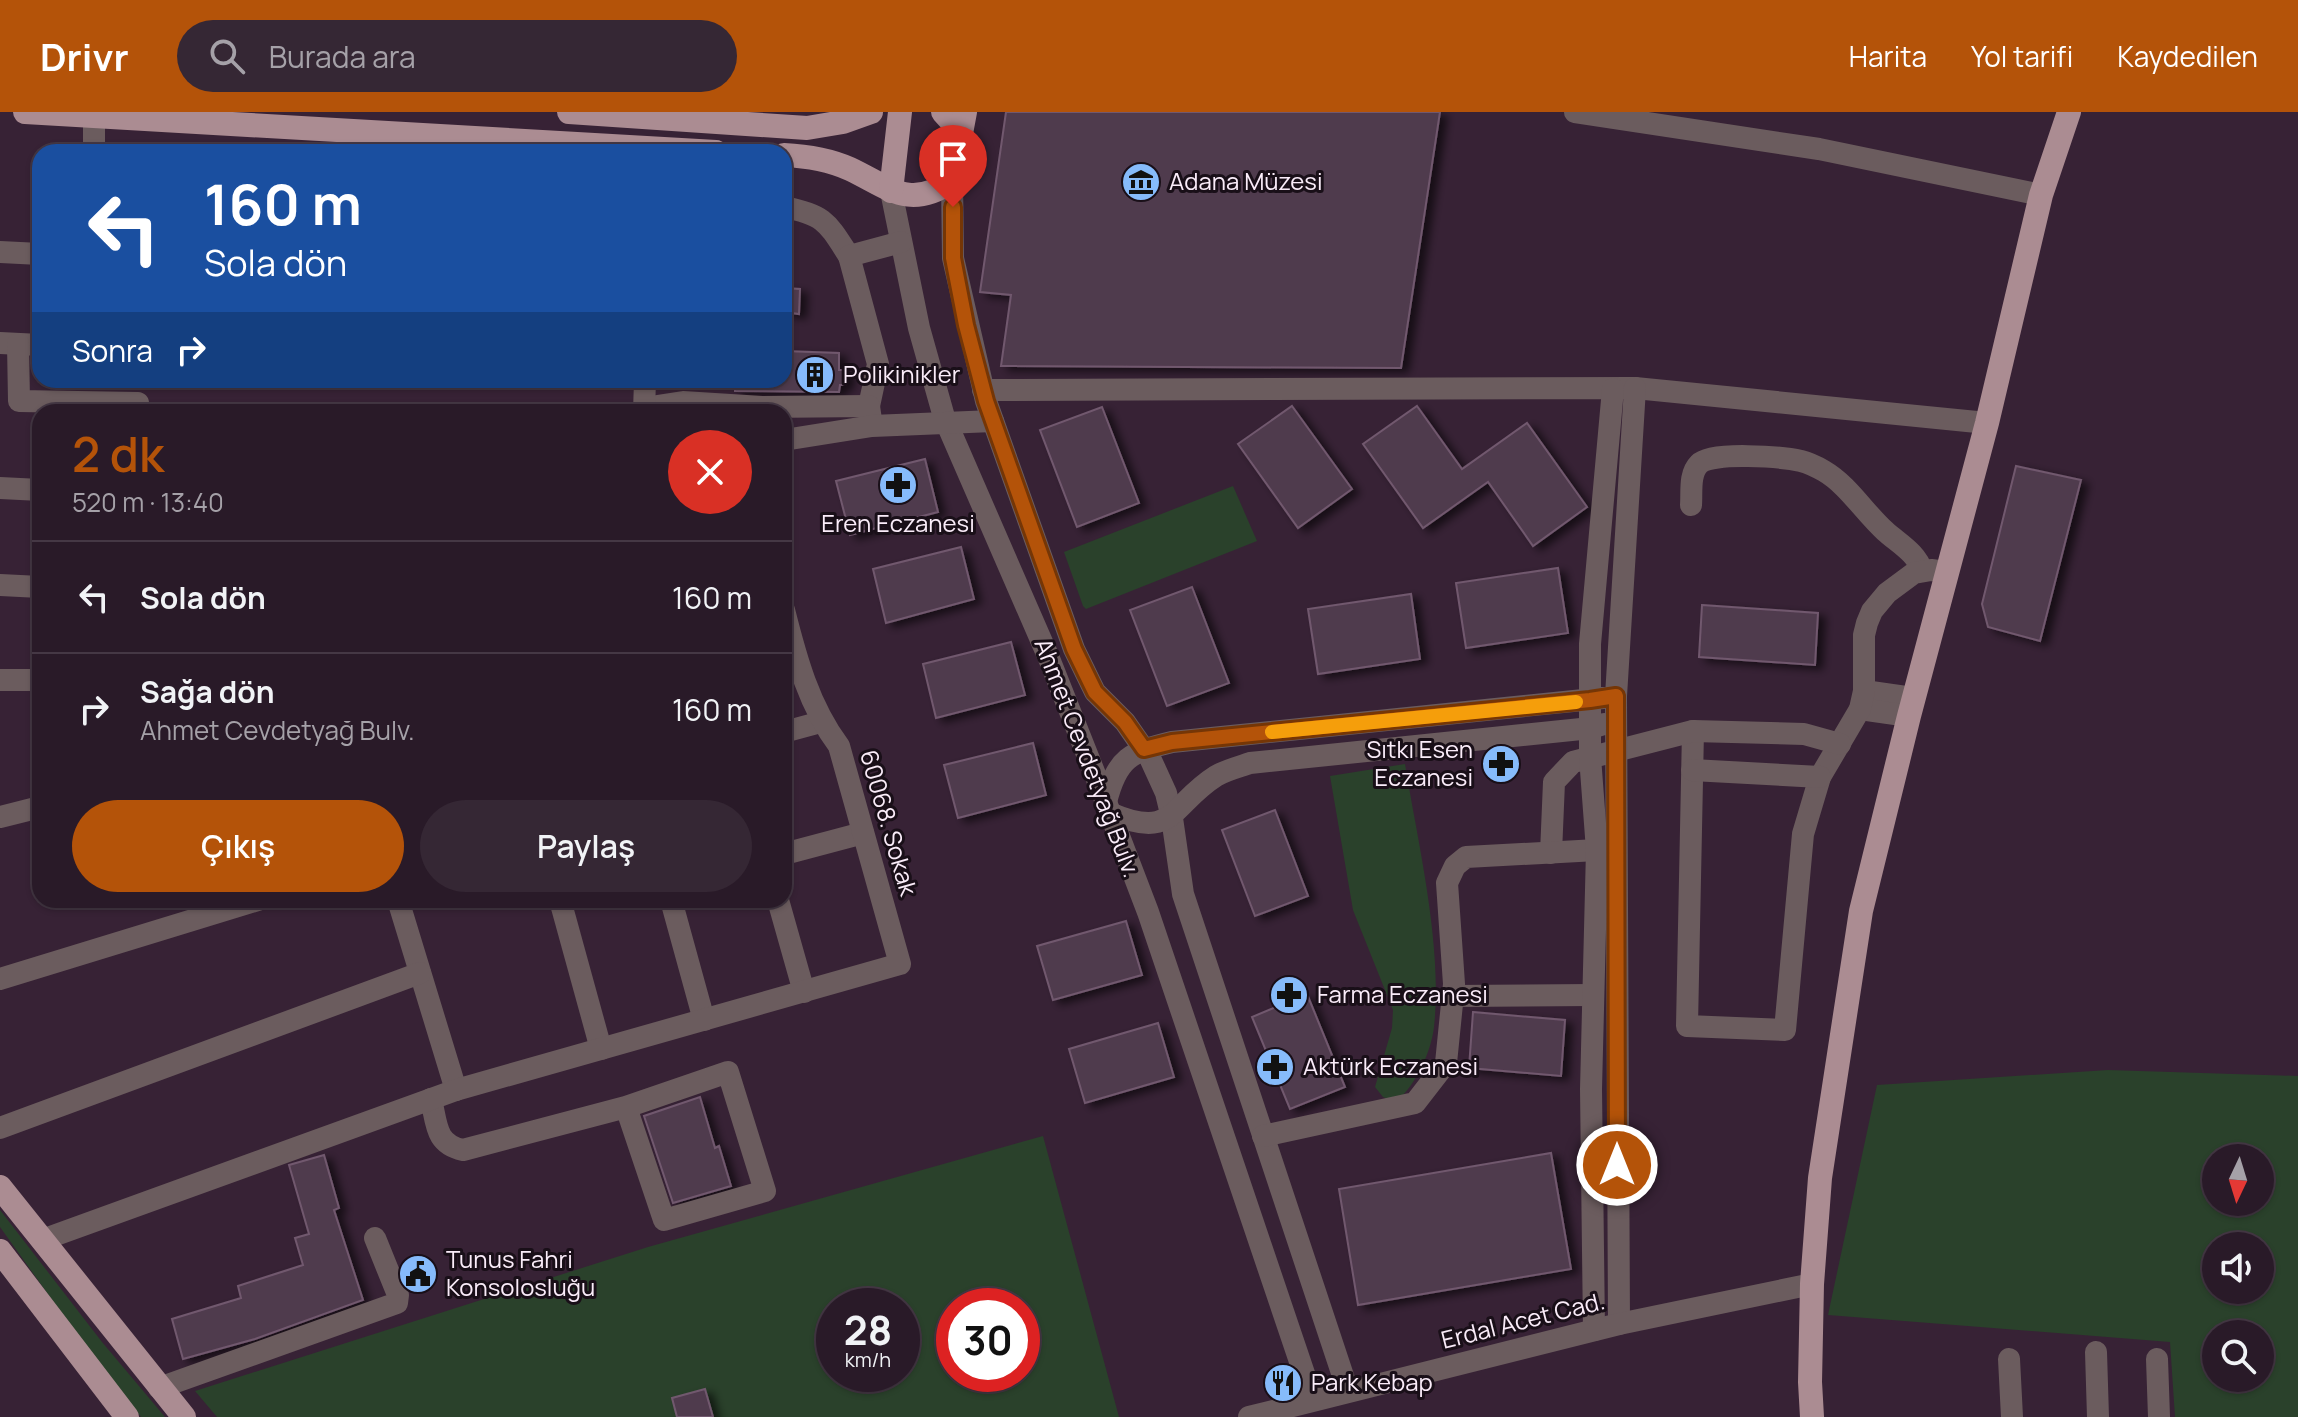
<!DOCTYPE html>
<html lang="tr">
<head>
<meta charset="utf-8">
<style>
  :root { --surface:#291a28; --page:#352734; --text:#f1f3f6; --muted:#a5a1a8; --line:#453845; --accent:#b45309 }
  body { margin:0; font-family:Manrope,sans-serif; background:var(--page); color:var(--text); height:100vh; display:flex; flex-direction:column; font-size:30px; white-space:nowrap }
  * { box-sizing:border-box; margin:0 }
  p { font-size:26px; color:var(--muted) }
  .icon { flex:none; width:44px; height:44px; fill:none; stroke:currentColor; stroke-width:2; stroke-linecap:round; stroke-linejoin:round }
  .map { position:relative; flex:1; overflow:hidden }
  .details { position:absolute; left:32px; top:292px; width:760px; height:504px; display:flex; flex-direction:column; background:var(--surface); border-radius:24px; box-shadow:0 2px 6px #0004,0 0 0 2px var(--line) }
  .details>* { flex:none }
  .hud { position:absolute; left:32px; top:32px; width:760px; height:244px; border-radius:24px; box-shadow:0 2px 6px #0004,0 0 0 2px var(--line); background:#1a4fa0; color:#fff; overflow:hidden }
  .needle { width:52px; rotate:184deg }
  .buttons { position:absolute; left:2202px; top:1032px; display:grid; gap:16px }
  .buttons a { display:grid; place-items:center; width:72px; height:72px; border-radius:50%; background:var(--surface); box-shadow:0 2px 6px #0004,0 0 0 2px var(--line); font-size:40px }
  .speed { position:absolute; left:816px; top:1176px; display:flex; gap:16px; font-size:40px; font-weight:700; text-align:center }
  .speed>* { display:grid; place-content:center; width:104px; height:104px; border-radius:50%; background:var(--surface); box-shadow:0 2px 6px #0004,0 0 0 2px var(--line); line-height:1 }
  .speed small { font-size:20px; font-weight:400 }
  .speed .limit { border:12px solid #d22; background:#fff; color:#111 }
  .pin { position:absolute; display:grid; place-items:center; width:68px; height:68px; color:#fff; margin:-82px -34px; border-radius:50% 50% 50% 0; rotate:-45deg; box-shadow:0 0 8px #0007 }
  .pin .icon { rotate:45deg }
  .me { position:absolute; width:88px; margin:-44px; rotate:0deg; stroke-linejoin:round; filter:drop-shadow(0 0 6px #0008) }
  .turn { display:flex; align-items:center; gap:28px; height:168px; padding:0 40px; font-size:36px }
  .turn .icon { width:104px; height:104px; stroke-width:2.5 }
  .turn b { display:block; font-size:56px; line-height:68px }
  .then { display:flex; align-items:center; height:76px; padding:0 40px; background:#0003; gap:16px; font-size:30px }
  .round { display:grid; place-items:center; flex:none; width:84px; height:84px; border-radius:42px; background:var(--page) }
  .headline { display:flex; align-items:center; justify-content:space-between; height:136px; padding:0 40px }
  h1 { font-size:48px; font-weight:600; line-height:60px; color:var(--accent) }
  .action { display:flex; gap:16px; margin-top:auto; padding:16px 40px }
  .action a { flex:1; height:92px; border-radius:48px; background:var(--accent); color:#fff; font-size:32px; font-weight:600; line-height:92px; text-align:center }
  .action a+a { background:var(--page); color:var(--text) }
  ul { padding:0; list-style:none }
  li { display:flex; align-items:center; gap:24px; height:112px; padding:0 40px; border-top:2px solid var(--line) }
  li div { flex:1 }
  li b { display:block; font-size:30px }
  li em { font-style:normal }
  header { display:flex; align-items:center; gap:48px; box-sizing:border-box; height:112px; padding:0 40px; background:var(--accent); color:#fff }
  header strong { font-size:38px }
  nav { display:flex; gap:44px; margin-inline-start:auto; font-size:28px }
  .search { width:560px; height:72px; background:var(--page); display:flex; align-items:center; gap:20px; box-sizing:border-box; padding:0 28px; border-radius:44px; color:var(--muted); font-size:30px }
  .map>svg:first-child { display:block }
  .green { fill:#2a412b; fill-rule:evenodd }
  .building { fill:#503a4e; stroke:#71596e; stroke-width:2; filter:url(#shadow) }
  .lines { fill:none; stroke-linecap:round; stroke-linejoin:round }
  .minor { stroke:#6b5c5e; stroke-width:22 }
  .major { stroke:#ab8c92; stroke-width:24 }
  .route-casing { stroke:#753606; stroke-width:20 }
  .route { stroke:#b45309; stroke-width:14 }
  .slow { stroke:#f59e0b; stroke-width:14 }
  .labels { text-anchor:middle; stroke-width:6; stroke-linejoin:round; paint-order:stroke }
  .poi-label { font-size:24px; fill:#faecf9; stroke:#190f18; text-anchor:start }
  .street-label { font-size:24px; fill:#faecf9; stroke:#190f18 }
</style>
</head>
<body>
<header>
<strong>Drivr</strong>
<div class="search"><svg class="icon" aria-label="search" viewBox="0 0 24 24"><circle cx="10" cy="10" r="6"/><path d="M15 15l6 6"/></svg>Burada ara</div>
<nav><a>Harita</a><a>Yol tarifi</a><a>Kaydedilen</a></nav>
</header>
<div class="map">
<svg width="2298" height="1305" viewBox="0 0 2298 1305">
  <defs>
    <filter id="shadow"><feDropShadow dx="7" dy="4" stdDeviation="4" flood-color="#0009"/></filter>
  </defs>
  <rect width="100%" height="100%" fill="#372235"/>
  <g class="green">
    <path d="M1233,374L1257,429L1086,497L1083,494L1064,440Z"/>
    <path d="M1405,652C1418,732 1443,834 1434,915C1431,941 1415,974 1396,990L1383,985L1375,975L1392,916L1393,898L1353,798L1330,664Z"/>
    <path d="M2108,958L2298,964V1305H2175L2170,1230L1828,1203L1877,973ZM2216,1046H2260V1090H2216ZM2216,1134H2260V1178H2216ZM2216,1222H2260V1266H2216Z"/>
    <path d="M1043,1024L1119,1305H217L195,1279L648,1135ZM834,1194H902V1262H834ZM954,1194H1022V1262H954Z"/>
    <path d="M0,1098L102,1230L165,1305H141L90,1241L0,1115Z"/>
  </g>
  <g class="building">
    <path d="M1006,0H1440L1401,256L1001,254L1011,183L980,180Z"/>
    <path d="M784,176L800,177L799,202L784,200Z"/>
    <path d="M784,239L839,241V258H847L846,273H840L839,280L735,279V268H784Z"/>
    <path d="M1292,294L1352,377L1298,416L1238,332Z"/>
    <path d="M1417,294L1462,357L1527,311L1587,395L1533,434L1488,370L1423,416L1363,332Z"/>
    <path d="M1102,295L1139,391L1077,415L1040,318Z"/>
    <path d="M925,347L938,400L850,423L836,369Z"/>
    <path d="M2016,354L2081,368L2040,529L1988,515L1982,492Z"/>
    <path d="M961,435L974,487L886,511L873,457Z"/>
    <path d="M1558,456L1568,521L1466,536L1456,471Z"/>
    <path d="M1192,475L1229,571L1167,594L1130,498Z"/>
    <path d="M1411,482L1420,547L1318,562L1308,497Z"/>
    <path d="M1702,493L1818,501L1815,553L1699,545Z"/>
    <path d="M1011,530L1025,583L936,606L923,552Z"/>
    <path d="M1033,631L1046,683L958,706L944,653Z"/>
    <path d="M1275,698L1308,784L1255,804L1222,718Z"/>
    <path d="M1126,809L1142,863L1053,888L1037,834Z"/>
    <path d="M1307,882L1345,975L1290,997L1252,905Z"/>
    <path d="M1473,900L1565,908L1561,964L1469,956Z"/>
    <path d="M1158,911L1174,965L1085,991L1069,937Z"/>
    <path d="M700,985L715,1036L719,1034L731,1074L673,1091L644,1004Z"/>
    <path d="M1551,1041L1571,1157L1358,1193L1339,1077Z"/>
    <path d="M324,1043L339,1096L334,1098L363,1188L255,1227L183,1247L172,1207L241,1186L238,1174L303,1153L295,1126L309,1122L289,1053Z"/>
    <path d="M705,1277L713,1305H677L672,1286Z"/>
  </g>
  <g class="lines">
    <g class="minor">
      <path d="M1575,0L1819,37L2041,83"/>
      <path d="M94,6V40"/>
      <path d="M952,69L953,146L986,289L1074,537L1095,580L1125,610L1150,646L1166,681L1172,706L1183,782L1348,1279"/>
      <path d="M891,79L919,216L944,305L1048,544L1106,690L1148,800L1313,1288"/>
      <path d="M784,95C825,103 827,110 849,144"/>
      <path d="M0,140L40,142"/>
      <path d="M0,231L40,233"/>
      <path d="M18,232L19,289L138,291"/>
      <path d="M983,278L1635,276L1987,311"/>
      <path d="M869,294L878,252L849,144L901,130"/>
      <path d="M762,295L869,294L871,308"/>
      <path d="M644,296L683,290L762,295L763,300"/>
      <path d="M644,300L645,268"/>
      <path d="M784,328L872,314L993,309"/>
      <path d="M0,376L40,378"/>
      <path d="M1691,393C1692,380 1689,362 1699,352C1711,339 1783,345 1801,349C1809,351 1817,355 1824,359C1848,373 1864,400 1885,419C1898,431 1917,441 1922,459"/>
      <path d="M0,473L40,475"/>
      <path d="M0,568H40"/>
      <path d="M1864,579L1913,586"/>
      <path d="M1860,597L1909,604"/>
      <path d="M1693,619L1687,914L1785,918L1803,722L1820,665L1860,597L1864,579V523L1867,511L1872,499L1887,481L1914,461L1931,458L1947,460"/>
      <path d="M784,620L821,610"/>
      <path d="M1692,658L1820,665"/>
      <path d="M1106,690C1117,646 1130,640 1172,630L1603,586"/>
      <path d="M1110,701C1175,729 1170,693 1216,664C1226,658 1239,655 1250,651L1591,616L1604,612"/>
      <path d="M0,705L40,695"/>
      <path d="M1551,741L1554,670L1573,650L1693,619L1804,622L1840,632"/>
      <path d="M784,742L863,721"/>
      <path d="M398,788L456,978"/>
      <path d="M560,788L601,937"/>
      <path d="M671,788L704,908"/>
      <path d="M778,788L804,880"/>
      <path d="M0,867L258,788"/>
      <path d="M1453,884L1593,883"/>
      <path d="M431,987C437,1012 435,1032 463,1038L626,995L728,960L765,1079L664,1108L626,995"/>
      <path d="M0,1016L420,861"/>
      <path d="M1263,1024L1415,991L1446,951L1454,872L1447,771L1455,754L1466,745L1597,738"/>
      <path d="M42,1128L456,978L900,852L839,634C809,594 796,546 784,498"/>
      <path d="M1619,1212L1616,584L1635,276"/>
      <path d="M1594,1218L1591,977L1597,738L1590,645V532L1613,277"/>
      <path d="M2096,1240L2098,1305"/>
      <path d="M2009,1247L2012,1305"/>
      <path d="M2157,1247L2159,1305"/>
      <path d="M159,1276L397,1191L398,1183L375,1126"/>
      <path d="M1249,1305L1619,1212L1812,1172"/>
    </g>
    <g class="major">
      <path d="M25,0L716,40"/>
      <path d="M569,0L807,16L843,10L871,0"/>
      <path d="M943,0L952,10L960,28"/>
      <path d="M784,43C806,44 830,48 850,57C890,76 909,98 952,69L965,0"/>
      <path d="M891,79L900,0"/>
      <path d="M0,1075L184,1305"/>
      <path d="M0,1139L127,1305"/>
      <path d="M1812,1305L1810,1270L1812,1172L1820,1066L1861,799L1909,604L1987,311L2041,83L2069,0"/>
    </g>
  </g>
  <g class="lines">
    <g class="route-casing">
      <path id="route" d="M953,95V146L966,213L986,289L1074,537L1095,580L1125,610L1144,637L1172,630L1590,588L1616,584L1617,1053"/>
    </g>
    <use href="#route" class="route"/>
    <path class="slow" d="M1272,620L1576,590"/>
  </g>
  <defs>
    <g id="museum-disc" transform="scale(2)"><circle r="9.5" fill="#86bbfb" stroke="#190f18"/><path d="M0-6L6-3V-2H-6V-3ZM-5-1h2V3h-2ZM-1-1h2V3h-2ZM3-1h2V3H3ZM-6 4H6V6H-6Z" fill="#111"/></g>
    <g id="building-disc" transform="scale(2)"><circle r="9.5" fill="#86bbfb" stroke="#190f18"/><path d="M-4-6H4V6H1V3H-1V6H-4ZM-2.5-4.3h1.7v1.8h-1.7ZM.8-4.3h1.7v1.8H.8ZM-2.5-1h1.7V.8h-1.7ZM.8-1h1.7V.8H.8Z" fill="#111"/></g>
    <g id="pharmacy-disc" transform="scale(2)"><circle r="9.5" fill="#86bbfb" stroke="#190f18"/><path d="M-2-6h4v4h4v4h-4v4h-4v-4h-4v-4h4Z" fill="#111"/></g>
    <g id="civic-disc" transform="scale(2)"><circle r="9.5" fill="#86bbfb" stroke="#190f18"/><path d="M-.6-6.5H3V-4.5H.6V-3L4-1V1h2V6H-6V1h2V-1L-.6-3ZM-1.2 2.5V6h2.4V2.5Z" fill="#111"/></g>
    <g id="restaurant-disc" transform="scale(2)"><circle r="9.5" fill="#86bbfb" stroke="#190f18"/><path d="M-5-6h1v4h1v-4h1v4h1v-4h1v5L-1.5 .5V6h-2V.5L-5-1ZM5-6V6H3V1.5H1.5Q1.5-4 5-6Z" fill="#111"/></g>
  </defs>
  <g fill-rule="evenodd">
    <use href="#museum-disc" x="1141" y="70"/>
    <use href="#building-disc" x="815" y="263"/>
    <use href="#pharmacy-disc" x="898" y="373"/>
    <use href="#pharmacy-disc" x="1501" y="652"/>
    <use href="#pharmacy-disc" x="1289" y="883"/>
    <use href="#pharmacy-disc" x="1275" y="955"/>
    <use href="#civic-disc" x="418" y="1162"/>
    <use href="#restaurant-disc" x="1283" y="1271"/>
  </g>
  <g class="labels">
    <g class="poi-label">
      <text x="1169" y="78">Adana Müzesi</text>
      <text x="843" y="271">Polikinikler</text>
      <text x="898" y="420" text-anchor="middle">Eren Eczanesi</text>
      <text x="1473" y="646" text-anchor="end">Sıtkı Esen<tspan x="1473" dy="28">Eczanesi</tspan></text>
      <text x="1317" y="891">Farma Eczanesi</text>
      <text x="1303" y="963">Aktürk Eczanesi</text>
      <text x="446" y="1156">Tunus Fahri<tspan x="446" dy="28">Konsolosluğu</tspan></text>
      <text x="1311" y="1279">Park Kebap</text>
    </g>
    <g class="street-label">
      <text transform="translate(1087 646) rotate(69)" y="8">Ahmet Cevdetyağ Bulv.</text>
      <text transform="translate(888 711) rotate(74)" y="8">60068. Sokak</text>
      <text transform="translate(1523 1209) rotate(-14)" y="8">Erdal Acet Cad.</text>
    </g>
  </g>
</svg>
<div class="buttons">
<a><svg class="needle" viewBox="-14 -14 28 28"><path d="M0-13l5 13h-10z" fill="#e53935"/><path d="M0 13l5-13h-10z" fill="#a5a1a8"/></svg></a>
<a><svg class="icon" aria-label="sound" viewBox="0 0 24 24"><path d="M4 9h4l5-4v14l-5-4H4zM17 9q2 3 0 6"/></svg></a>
<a><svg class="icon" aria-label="search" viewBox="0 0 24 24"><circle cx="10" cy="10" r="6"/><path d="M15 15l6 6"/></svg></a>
</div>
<div class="speed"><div>28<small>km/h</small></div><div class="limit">30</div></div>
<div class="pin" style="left:953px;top:95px;background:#d93025"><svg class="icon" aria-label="arrive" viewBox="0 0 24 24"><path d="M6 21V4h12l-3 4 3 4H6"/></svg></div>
<svg class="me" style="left:1617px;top:1053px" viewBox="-20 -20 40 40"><circle r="17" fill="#b45309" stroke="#fff" stroke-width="3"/><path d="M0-11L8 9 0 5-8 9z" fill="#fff"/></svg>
<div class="hud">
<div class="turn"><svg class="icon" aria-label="left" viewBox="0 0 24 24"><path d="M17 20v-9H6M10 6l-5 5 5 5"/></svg><div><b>160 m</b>Sola dön</div></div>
<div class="then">Sonra<svg class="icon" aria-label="right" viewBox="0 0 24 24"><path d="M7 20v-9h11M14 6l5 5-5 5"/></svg></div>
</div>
<section class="details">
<div class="headline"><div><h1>2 dk</h1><p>520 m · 13:40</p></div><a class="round" style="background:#d93025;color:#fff"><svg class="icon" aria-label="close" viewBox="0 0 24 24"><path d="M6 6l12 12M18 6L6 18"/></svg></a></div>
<ul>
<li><svg class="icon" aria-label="left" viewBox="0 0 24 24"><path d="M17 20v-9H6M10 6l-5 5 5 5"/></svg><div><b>Sola dön</b></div><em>160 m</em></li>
<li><svg class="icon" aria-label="right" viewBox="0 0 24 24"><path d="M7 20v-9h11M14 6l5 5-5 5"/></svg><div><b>Sağa dön</b><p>Ahmet Cevdetyağ Bulv.</p></div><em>160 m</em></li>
</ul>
<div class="action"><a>Çıkış</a><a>Paylaş</a></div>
</section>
</div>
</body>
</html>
